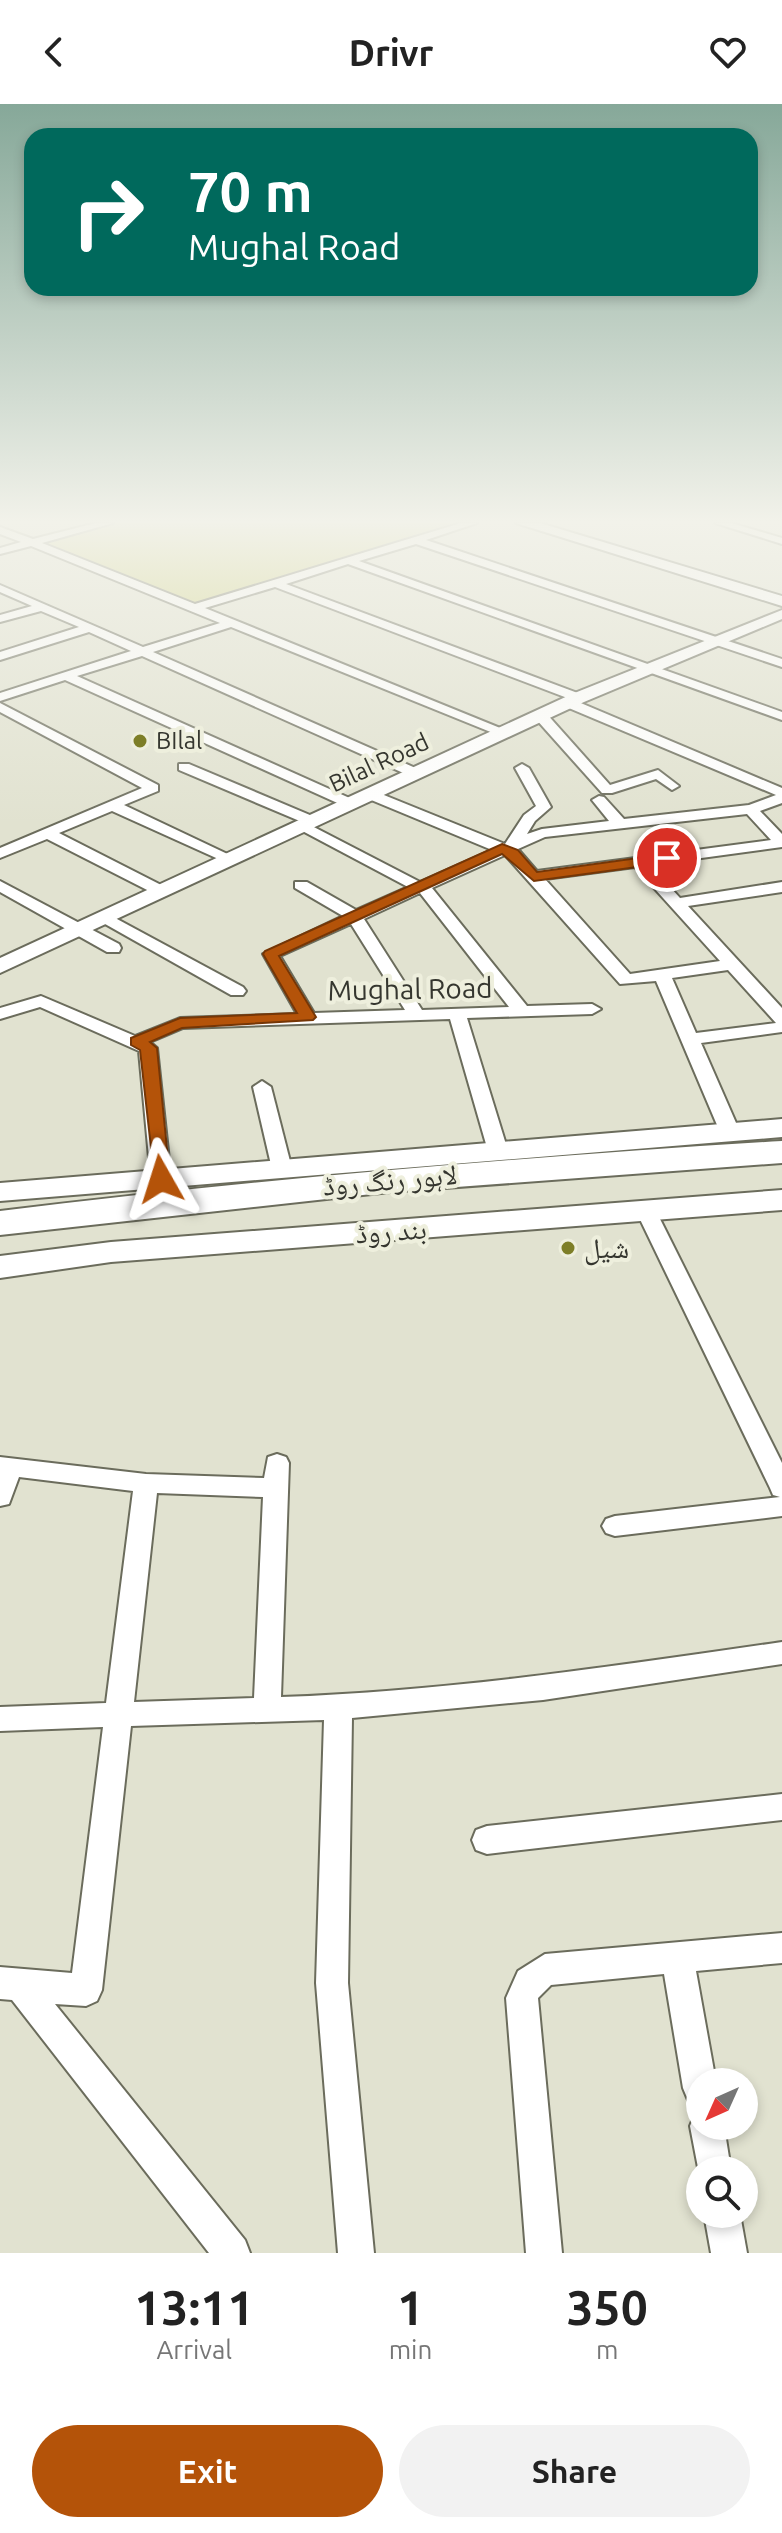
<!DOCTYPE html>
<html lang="en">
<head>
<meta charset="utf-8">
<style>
  :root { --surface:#fff; --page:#f2f2f2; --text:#222; --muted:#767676; --accent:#b45309 }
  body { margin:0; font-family:Ubuntu,"Noto Naskh Arabic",sans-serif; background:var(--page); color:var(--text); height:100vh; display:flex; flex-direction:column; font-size:30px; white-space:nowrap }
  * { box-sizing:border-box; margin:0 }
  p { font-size:26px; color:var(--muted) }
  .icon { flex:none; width:44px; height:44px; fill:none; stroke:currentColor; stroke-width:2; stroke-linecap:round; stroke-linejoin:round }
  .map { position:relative; height:2149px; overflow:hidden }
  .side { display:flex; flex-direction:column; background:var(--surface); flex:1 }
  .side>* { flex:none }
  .top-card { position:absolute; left:24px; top:24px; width:734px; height:168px; border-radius:24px; box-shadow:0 4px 12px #0003; background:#00695c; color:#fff; overflow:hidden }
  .needle { width:52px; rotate:225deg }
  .buttons { position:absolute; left:686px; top:1964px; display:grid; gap:16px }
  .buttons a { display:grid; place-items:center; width:72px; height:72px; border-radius:50%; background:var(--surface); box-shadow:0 4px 12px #0003; font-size:40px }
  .pin { position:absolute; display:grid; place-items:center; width:68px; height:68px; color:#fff; margin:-34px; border:4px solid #fff; border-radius:50%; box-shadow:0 2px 8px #0007 }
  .me { position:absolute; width:88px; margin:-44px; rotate:354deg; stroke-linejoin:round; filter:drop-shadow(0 0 6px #0008) }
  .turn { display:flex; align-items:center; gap:28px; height:168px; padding:0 32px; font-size:36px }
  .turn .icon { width:104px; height:104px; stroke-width:2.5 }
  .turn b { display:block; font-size:56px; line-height:68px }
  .eta { display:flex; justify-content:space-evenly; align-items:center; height:136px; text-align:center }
  .eta b { font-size:48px; font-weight:700; line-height:56px }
  .button { display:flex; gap:16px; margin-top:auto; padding:16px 32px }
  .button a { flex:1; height:92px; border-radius:48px; background:var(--accent); color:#fff; font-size:32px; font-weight:700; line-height:92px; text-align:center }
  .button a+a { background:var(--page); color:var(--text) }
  header { display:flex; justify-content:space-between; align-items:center; height:104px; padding:0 32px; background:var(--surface); font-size:36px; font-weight:700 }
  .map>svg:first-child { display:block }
  .green { fill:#cfd27f }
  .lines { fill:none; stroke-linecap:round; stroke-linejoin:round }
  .minor-casing { stroke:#6b6c5c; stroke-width:4 }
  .tertiary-casing { stroke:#6b6c5c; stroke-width:4 }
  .secondary-casing { stroke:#6b6c5c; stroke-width:4 }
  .motorway-casing { stroke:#6b6c5c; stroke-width:4 }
  .minor { fill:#fff; fill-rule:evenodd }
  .tertiary { fill:#fff; fill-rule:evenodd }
  .secondary { fill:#fff; fill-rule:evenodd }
  .motorway { fill:#fff; fill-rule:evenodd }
  .route { fill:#b45309; stroke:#753606; stroke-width:2 }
  .poi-dot { fill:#7d7e27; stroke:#eeefdd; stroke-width:3 }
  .labels { text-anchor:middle; stroke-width:8; stroke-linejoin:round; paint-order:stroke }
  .far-poi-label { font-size:24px; fill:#35362f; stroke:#eeefdd; text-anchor:start }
  .far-street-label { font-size:24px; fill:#35362f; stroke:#eeefdd }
  .street-label { font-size:28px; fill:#35362f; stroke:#eeefdd }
  .poi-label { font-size:28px; fill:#35362f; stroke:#eeefdd; text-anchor:start }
</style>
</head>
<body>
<header><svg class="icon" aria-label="back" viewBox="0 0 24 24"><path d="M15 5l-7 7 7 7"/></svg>Drivr<svg class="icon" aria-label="heart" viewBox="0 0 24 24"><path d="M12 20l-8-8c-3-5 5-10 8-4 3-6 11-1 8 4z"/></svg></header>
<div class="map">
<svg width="782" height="2149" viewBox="0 0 782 2149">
  <rect width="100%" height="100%" fill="#e1e2d0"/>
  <path class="green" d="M116,419H453L194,501L38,439Z"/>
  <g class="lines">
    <g class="minor-casing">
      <g id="minor">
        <path d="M96,419H113L42,439L195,500L461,419H477L426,436L782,555V563L416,440L359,457L782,608V616L348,460L286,480L583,591V597H576L782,684V699L760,707L782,730V743L650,761L680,794L782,778V788L688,802L782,904V928L701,939L740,1028L737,1032H723L720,1028L656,877L620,880L505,751L432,784L527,902L592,900L601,905L592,910L467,914L508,1047L505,1051H491L488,1047L450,915L183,924L150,938L157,944L171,1075L168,1079H154L151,1075L139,947L40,903L0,915V904L41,892L135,932L180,914L297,910L263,850L343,812L295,784V778H307L356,806L408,783L293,722L302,718L179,666V660H189L317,714V720H308L420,778L492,746L364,693V687H374L505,740L524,711L536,702L515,664L522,660L529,664L551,703L535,717L527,730L542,725L609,717L592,696L599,692L604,693L624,715L749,701L776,691L564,602V596L570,595L275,483L205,504L510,628L498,631L231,523L153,548L420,666V672H410L142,552L77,572L354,696V702H344L65,576L0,597V589L131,547L89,528L0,556V548L79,523L41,507L0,518V511L32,502L0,488V481L143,543L220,519L31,442L0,450V444L21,438L0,430V423L33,435ZM747,710L771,736L537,767L518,745L545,733ZM635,763L720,857L630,870L545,775ZM420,789L509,903L422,906L364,815ZM351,820L405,906L314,909L280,852ZM728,866L776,919L696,929L672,874Z"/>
        <path d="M715,419H731L782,434V440Z"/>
        <path d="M0,599L158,681V687L124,701L238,755L230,760L225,758L112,707L59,729L167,784V790H155L47,735L0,754V744L142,684L0,608Z"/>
        <path d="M535,608H545L610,681L658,666L679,682L672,686L656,675L612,689H602L535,614Z"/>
        <path d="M0,777L119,840L121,844L119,848H107L0,788Z"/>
        <path d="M104,808L243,883L246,887L243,891H231L98,816V810Z"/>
        <path d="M262,977L271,983L292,1065L289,1069H275L272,1065L253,983Z"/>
        <path d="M646,1101L656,1107L782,1359V1412L615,1432L606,1429L602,1422L606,1415L615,1412L780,1393L773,1391L770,1384L636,1107Z"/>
        <path d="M277,1350L286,1353L289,1359L281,1593C450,1587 616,1562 782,1538V1560L543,1596L352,1614L348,1879L374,2149H338L316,1879L324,1616L131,1622L102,1886L97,1897L86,1902L55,1900L245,2136L250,2149H209L12,1896L0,1895V1863L72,1869L103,1623L0,1627V1603L106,1599L133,1387L19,1373L9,1400L0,1402V1353L146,1370L264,1374L268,1353ZM157,1389L263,1393L254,1594L134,1598Z"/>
        <path d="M782,1690V1716L487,1750L476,1746L472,1736L476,1726L487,1722Z"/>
        <path d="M782,1829V1859L696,1867L716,1978H700V2001L688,1996L683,1984L664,1870L551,1881L538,1894L562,2149H526L506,1894L518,1867L545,1850Z"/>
        <path d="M700,2008V2022H724L731,2066H700V2074L690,2022L695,2010Z"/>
        <path d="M704,2110H740L747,2149H711Z"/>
      </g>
    </g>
    <g class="tertiary-casing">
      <path id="tertiary" d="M782,506V515L584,598L0,869V854L572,590Z"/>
    </g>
    <g class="secondary-casing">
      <g id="secondary">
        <path d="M516,419H540L782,492V502Z"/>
        <path d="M782,1015V1033L0,1097V1079Z"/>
        <path d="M782,1086V1106L111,1158L0,1174V1152L111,1138Z"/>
      </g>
    </g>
    <g class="motorway-casing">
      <path id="motorway" d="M782,1037V1059L390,1088L0,1131V1107C260,1075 521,1053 782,1037Z"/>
    </g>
    <use href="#minor" class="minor"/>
    <use href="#tertiary" class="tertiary"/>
    <use href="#secondary" class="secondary"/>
    <use href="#motorway" class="motorway"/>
  </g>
  <linearGradient id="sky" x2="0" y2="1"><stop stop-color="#86a899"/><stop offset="0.58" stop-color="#f2f2ea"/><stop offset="1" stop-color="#f2f2ea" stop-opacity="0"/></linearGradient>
  <rect width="782" height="720" fill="url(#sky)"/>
  <path class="route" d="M502,740L518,746L537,768L667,750L674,754L667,759L534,777L502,750L279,852L316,913L313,916L182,924L150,938L157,944L170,1075L168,1079H155L140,946L131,941V934L180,914L297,909L263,850L265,847Z"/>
  <g class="poi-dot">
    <circle cx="140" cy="637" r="8"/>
    <circle cx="568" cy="1144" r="8"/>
  </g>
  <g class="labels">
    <g class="far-poi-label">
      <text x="156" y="645">BIlal</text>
    </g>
    <g class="far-street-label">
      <text transform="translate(379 659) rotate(-25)" y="8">Bilal Road</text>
    </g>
    <g class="street-label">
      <text transform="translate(410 885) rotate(-1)" y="10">Mughal Road</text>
      <text transform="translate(390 1076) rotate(-5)" y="10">لاہور رنگ روڈ</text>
      <text transform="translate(391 1127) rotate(-4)" y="10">بند روڈ</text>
    </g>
    <g class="poi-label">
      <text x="584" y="1154">شیل</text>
    </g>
  </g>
</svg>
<div class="buttons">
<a><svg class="needle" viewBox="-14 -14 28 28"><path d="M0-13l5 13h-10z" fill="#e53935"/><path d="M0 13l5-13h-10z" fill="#767676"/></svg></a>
<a><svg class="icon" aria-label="search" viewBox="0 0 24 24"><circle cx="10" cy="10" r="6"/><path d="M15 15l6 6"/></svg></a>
</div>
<div class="pin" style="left:667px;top:754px;background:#d93025"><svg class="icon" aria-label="arrive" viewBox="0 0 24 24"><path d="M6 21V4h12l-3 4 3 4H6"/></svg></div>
<svg class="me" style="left:161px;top:1075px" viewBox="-20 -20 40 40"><path d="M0-17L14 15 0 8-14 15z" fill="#b45309" stroke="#fff" stroke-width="4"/></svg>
<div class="top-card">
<div class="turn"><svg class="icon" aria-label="right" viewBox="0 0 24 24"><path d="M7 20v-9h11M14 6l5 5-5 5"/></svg><div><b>70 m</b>Mughal Road</div></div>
</div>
</div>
<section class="side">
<div class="eta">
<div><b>13:11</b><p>Arrival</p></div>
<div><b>1</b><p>min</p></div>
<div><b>350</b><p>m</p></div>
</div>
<div class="button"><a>Exit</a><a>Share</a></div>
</section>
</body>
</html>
